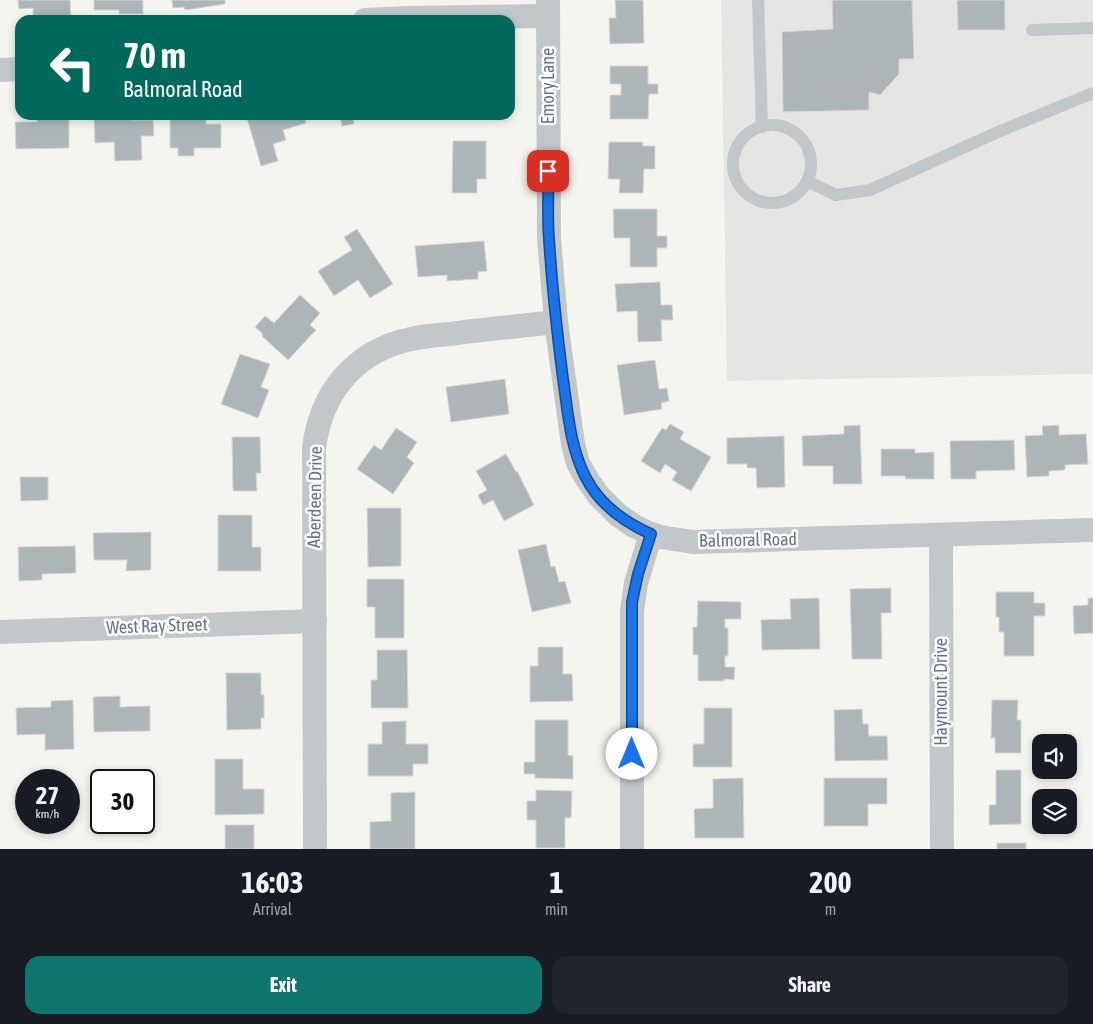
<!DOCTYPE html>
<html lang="en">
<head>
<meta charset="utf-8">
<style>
  :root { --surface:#171b24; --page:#20242c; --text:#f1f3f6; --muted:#9ea1a6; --accent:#0f766e }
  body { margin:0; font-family:"Asap Condensed",sans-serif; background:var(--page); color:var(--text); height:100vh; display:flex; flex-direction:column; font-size:19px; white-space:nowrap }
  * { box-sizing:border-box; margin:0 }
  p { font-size:16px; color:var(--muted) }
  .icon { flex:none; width:28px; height:28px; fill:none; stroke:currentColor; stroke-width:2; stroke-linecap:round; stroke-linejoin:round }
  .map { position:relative; height:849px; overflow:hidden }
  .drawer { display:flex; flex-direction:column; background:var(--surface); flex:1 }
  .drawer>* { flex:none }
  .hud { position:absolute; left:15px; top:15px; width:500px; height:105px; border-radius:15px; box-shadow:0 2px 8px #0003; background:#00695c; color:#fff; overflow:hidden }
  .controls { position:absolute; left:1032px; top:734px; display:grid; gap:10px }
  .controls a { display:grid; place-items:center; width:45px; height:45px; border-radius:10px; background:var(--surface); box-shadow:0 2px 8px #0003; font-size:25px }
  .speed { position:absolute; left:15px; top:769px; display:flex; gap:10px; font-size:25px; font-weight:700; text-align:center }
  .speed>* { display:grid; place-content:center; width:65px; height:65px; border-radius:50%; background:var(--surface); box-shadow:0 2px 8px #0003; line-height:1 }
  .speed small { font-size:12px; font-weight:400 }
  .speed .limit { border:2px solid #111; border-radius:8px; background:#fff; color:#111 }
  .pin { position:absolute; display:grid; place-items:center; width:42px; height:42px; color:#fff; margin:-21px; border-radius:10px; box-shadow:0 2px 8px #0006 }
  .me { position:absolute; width:55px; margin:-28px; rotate:0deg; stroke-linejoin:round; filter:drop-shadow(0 0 4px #0008) }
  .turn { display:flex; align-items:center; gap:18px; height:105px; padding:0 25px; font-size:22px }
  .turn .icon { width:65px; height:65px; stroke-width:2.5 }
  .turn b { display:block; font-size:35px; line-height:42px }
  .eta { display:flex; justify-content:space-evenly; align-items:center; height:85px; text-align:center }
  .eta b { font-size:30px; font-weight:700; line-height:35px }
  .cta { display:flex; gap:10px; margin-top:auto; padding:10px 25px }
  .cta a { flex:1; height:58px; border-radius:15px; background:var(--accent); color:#fff; font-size:20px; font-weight:700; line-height:58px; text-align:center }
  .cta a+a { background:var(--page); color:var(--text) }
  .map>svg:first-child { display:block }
  .built { fill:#e5e6e4 }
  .building { fill:#acb6b9; stroke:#d6d6d3 }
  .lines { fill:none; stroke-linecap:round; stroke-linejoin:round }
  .service { stroke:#c2c7c9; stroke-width:12 }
  .minor { stroke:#c2c7c9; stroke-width:24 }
  .route-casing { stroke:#114b97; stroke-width:12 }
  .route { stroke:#1a73e8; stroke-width:9 }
  .labels { text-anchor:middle; stroke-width:5; stroke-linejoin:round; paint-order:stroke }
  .street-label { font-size:18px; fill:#617784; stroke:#fff }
</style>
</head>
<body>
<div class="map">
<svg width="1093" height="849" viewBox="0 0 1093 849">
  <rect width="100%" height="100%" fill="#f5f5f0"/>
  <path class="built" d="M721,0H1093V374L727,381Z"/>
  <g class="building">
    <path d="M18,0H70L71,17L33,18V8L19,9Z"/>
    <path d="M94,0H143V14H119V10H94Z"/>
    <path d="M172,0H225V4L185,10L184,7L173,8Z"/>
    <path d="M615,0H643L644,43L610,44L609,18H616Z"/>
    <path d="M832,0H912L914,59H899V74L880,95L869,92V110L783,112L782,32L833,29Z"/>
    <path d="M957,0H1005V30H958Z"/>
    <path d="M610,66H648V84H658V94H649L648,119H610V95H621V84H610Z"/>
    <path d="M69,115V148L16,149L15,122H37V116Z"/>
    <path d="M170,115H206V124H221V148H194V156H178V148H170Z"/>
    <path d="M246,115H304L306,123L283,130L286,140L273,144L278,161L261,166Z"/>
    <path d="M328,115H353L354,124L342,126L340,116L329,119Z"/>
    <rect x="443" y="115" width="46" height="1"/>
    <path d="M131,116V120H153L154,136H141L142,160L115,161L114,142L95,143L94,117Z"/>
    <path d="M453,141H486V179H477V193H452Z"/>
    <path d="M609,142H643V146H655V169H644L643,193H619L620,179H608Z"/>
    <path d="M613,209H657V236H667V248H657V267H630V238H614Z"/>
    <path d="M357,229L393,284L370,298L358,280L334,296L318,271L352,250L344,237Z"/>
    <path d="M484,241L487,271L478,272V279L447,281V275L418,277L415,246Z"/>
    <path d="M660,282L661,305H672L673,320H661L662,341L638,342L637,311L617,312L615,284Z"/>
    <path d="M300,295L320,313L310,325L316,330L288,360L262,336L263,334L255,327L265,316L274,323Z"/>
    <path d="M240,354L270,364L261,387L269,390L258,418L221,404Z"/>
    <path d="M655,360L659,389L667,388L669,401L661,403L662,409L624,415L617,365Z"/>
    <path d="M505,379L509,414L451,422L446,387Z"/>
    <path d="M670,424L684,432L680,439L711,457L691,491L672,480L677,472L665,464L660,473L641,461L662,428L666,430Z"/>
    <path d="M860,425L862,484H833V466H803L802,436L844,434V426Z"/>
    <path d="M1059,425V435L1086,434L1088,464L1065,465V470L1049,471V476L1027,477L1025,436L1043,435L1042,426Z"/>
    <path d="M396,428L417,442L407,457L414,463L393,494L357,469L374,445L381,450Z"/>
    <path d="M784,436L785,487L757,488L756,468H747V464H727V438Z"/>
    <path d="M232,437H260L261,473H256L257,491H233Z"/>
    <path d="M1014,440L1015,470L976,471V479H951L950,441Z"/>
    <path d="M881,449H915V453L934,452V479H906L905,476H881Z"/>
    <path d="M506,454L516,472L517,471L534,505L504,521L493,500L483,505L478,495L487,490L476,471Z"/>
    <path d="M20,477H48V500L21,501Z"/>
    <path d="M367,508H401V566L368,567Z"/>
    <path d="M218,515H252V547H261V571H218Z"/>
    <path d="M151,532V570L126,571L127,560H94L93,533Z"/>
    <path d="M546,544L551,567L555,566L559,582L565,581L571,603L532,612L518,550Z"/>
    <path d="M75,546L76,573L42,574V580L19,581L18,547Z"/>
    <path d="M367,579H404V638H375V607H367Z"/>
    <path d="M891,588V613H881L882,659H852L850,589Z"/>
    <path d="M996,592H1034V603H1045V616H1034V656H1004V632H999V617H996Z"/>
    <path d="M819,598L820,649L762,650L761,620L791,619L790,599Z"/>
    <path d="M1088,598H1093V633L1074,634L1073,606L1088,605Z"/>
    <path d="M698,601L741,602V619H725V628H728V656H725V667H735L734,680L724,679V681H698V655H693V627H697Z"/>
    <path d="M538,647H563V674H572L573,701L530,702V666H538Z"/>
    <path d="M377,650H407L408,708H371V680H377Z"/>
    <path d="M226,673H261V695H264V718H261V729L227,730Z"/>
    <path d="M120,696V707L150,706V731L94,732L93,697Z"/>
    <path d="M73,700L74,749L45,750V734L17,735L16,708L51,707V701Z"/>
    <path d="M992,700H1018L1017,720H1021V753H995V738H991Z"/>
    <path d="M704,708H732V767H693V744H704Z"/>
    <path d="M862,709L863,724H868L869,736H887L888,760L835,761L834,710Z"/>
    <path d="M535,720H568V755L573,756V779L535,778V774H524V762H535Z"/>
    <path d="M406,721V744H428V764H413V776H368V744H382V722Z"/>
    <path d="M215,759H243V789H264V814L215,815Z"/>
    <path d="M996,770H1021V824L989,825V805H996Z"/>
    <path d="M743,778L744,838H695L694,809L713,808V779Z"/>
    <path d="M824,778H887V804H868V826H824Z"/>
    <path d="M536,790L572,791L571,818H565V848H536V820H527V801H536Z"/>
    <path d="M415,792V849H370V822L391,821V793Z"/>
    <rect x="225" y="825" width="29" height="24"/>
    <rect x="997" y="843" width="29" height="6"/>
  </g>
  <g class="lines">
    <g class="service">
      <path d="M758,0L762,127"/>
      <path d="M1032,30L1093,28"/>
      <circle cx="772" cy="164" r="39"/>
      <path d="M807,181L836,195L870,190L998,132L1093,93"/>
    </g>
    <g class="minor">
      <path d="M548,0L549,238L556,322L573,444L578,463L587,479L598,495L618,515L634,526L651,534L660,537L693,542L1093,530"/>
      <path d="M365,20L407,18L548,16"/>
      <path d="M0,70L20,69"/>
      <path d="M941,535L942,849"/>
      <path d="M0,632L315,621"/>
      <path d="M315,849L314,448C321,392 355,351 411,339C429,335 447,335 464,332C495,329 525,325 556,322"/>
      <path d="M632,849V611L636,583L651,534"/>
    </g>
  </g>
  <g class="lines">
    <g class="route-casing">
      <path id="route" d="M548,171C549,193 547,216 549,239C552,286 557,332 563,379C568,413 570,447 586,478C600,505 624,522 651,534L638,574L632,602V754"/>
    </g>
    <use href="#route" class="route"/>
  </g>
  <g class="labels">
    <g class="street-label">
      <text transform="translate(548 86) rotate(-90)" y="6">Emory Lane</text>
      <text transform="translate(315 497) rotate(-89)" y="6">Aberdeen Drive</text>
      <text transform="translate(748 540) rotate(-1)" y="6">Balmoral Road</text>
      <text transform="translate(157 626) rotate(-2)" y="6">West Ray Street</text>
      <text transform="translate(941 692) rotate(-90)" y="6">Haymount Drive</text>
    </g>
  </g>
</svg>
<div class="controls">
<a><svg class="icon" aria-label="sound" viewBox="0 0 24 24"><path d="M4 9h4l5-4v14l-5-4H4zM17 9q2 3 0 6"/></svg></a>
<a><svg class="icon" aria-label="layers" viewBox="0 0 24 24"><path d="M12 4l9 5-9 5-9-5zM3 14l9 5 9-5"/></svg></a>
</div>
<div class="speed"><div>27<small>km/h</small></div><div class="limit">30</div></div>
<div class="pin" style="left:548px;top:171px;background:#d93025"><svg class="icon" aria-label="arrive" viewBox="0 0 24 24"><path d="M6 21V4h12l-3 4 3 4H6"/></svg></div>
<svg class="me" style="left:632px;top:754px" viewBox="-20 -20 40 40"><circle r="19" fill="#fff"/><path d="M0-13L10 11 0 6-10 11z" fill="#1a73e8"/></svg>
<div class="hud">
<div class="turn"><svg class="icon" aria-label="left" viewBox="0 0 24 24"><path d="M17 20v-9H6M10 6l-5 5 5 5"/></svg><div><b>70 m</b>Balmoral Road</div></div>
</div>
</div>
<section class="drawer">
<div class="eta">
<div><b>16:03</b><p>Arrival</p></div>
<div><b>1</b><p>min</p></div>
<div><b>200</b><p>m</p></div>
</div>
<div class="cta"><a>Exit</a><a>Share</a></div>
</section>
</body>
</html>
